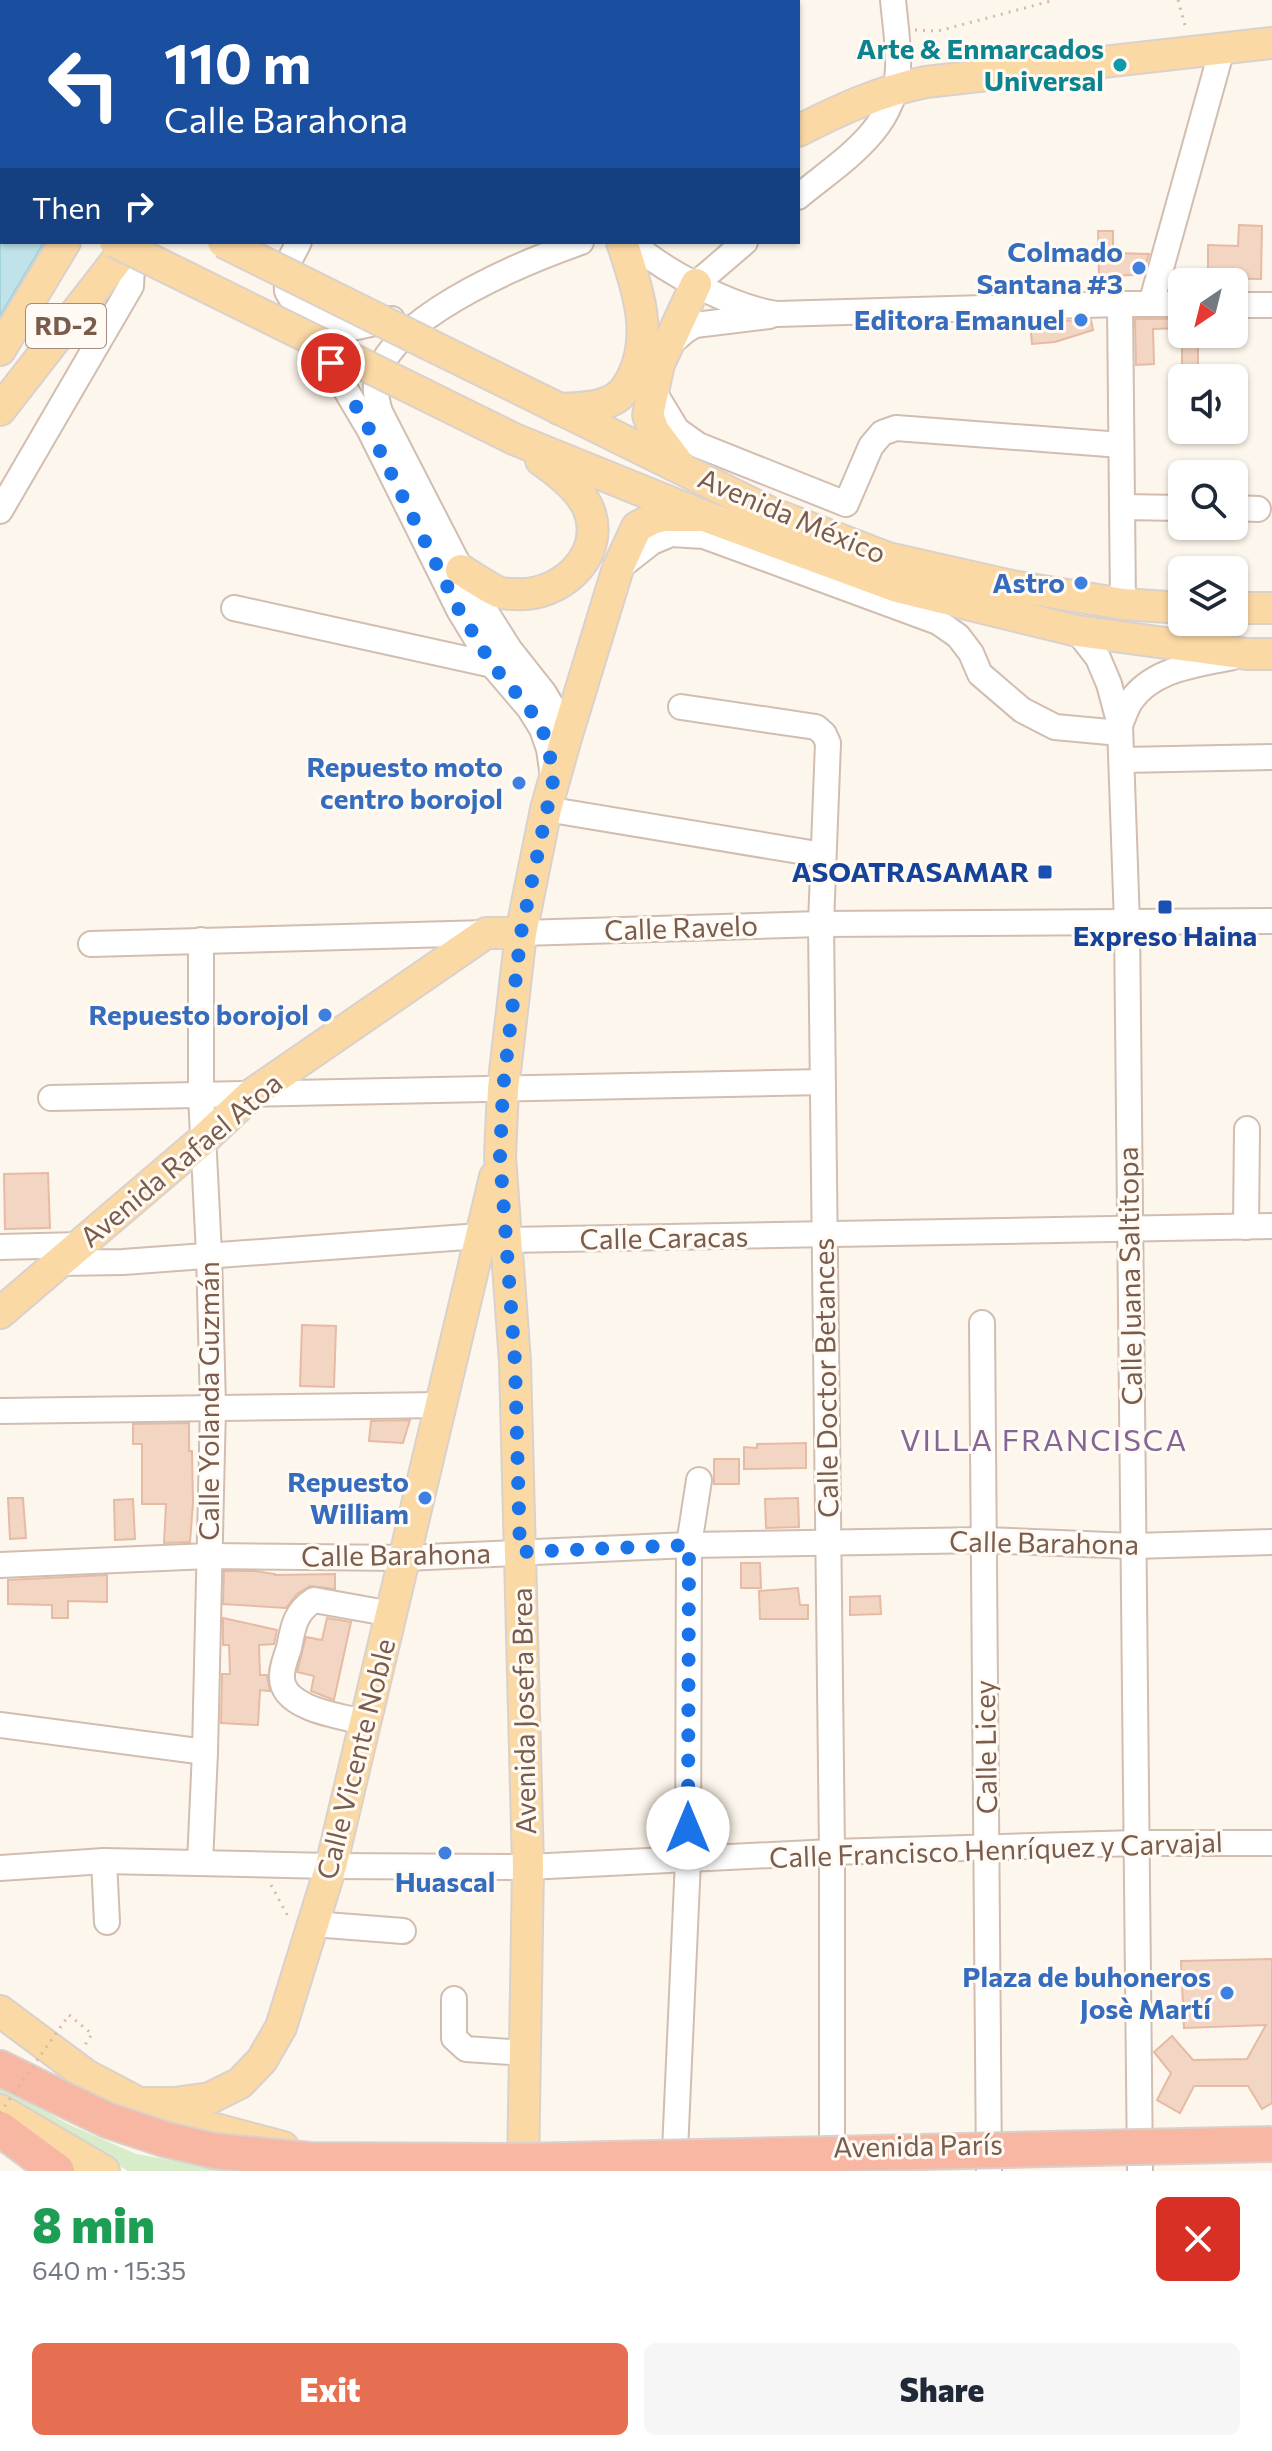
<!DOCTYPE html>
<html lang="en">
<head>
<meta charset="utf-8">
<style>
  :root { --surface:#fff; --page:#f6f6f7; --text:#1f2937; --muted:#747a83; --accent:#e76f51 }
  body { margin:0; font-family:Commissioner,sans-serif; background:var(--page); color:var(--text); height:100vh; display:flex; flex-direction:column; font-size:30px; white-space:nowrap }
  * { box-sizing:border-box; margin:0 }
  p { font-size:26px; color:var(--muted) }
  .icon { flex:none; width:44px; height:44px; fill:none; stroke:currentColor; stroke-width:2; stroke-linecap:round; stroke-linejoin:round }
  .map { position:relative; height:2171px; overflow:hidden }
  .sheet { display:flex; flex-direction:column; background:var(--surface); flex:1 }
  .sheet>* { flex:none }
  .top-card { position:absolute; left:0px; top:0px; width:800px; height:244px; box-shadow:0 2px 6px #0004; background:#1a4fa0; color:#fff; overflow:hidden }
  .needle { width:52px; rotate:215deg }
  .controls { position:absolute; left:1168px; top:268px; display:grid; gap:16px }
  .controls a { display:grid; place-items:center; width:80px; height:80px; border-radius:12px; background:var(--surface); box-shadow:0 2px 6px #0004; font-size:40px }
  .pin { position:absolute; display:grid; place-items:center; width:68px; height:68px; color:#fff; margin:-34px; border:4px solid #fff; border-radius:50%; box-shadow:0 2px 8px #0007 }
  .me { position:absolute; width:88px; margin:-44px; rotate:0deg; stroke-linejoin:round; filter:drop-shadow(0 0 6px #0008) }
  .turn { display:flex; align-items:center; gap:28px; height:168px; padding:0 32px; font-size:36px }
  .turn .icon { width:104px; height:104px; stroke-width:2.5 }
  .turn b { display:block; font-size:56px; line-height:68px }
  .then { display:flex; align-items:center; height:76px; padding:0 32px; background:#0003; gap:16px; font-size:30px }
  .round { display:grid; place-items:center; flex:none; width:84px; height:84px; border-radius:12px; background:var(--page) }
  .overview { display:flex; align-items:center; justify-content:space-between; height:136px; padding:0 32px }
  h1 { font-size:48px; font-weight:800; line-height:60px; color:#1e9e55 }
  .cta { display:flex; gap:16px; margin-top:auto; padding:16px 32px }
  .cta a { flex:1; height:92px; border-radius:12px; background:var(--accent); color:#fff; font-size:32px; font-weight:800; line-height:92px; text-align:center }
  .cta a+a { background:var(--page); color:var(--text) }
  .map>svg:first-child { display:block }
  .green { fill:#d8ecc9 }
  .water { fill:#bfe3e8; stroke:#a5d3da; stroke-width:2 }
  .building { fill:#f3d5c3; stroke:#e6bba3; stroke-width:2 }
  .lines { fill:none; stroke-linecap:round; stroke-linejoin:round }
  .minor-casing { stroke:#d1beb0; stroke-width:28 }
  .major-casing { stroke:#dad1cd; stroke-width:34 }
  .highway-casing { stroke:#dad1cd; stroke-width:38 }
  .path { stroke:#d9b8a5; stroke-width:3; stroke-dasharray:2 6; stroke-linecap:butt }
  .minor { stroke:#fff; stroke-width:24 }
  .major { stroke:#fbd9a5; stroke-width:30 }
  .highway { stroke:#f7b7a3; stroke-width:34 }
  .major-bridge-casing { stroke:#dad1cd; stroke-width:34; stroke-linecap:butt }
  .highway-bridge-casing { stroke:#dad1cd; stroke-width:38; stroke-linecap:butt }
  .path-bridge { stroke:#d9b8a5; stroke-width:3; stroke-dasharray:2 6; stroke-linecap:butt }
  .major-bridge { stroke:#fbd9a5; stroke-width:30 }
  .highway-bridge { stroke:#f7b7a3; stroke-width:34 }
  .route { stroke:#1a73e8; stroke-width:14; stroke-dasharray:0 25.2 }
  .culture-dot { fill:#0f9aa8; stroke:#fffaf3; stroke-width:3 }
  .shop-dot { fill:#3f7fe0; stroke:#fffaf3; stroke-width:3 }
  .transit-dot { fill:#1a4fb4; stroke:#fffaf3; stroke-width:3 }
  .labels { text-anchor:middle; stroke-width:6; stroke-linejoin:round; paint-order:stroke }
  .shield { fill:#fffaf3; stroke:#a28b7f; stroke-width:2 }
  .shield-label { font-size:26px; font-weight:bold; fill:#7a5c4d }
  .culture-label { font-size:28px; font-weight:bold; fill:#0d838f; stroke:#fffaf3; text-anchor:end }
  .shop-label { font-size:28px; font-weight:bold; fill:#366cbe; stroke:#fffaf3; text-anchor:end }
  .street-label { font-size:28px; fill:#7a5c4d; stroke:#fffaf3 }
  .transit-label { font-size:28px; font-weight:bold; fill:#164399; stroke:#fffaf3; text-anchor:end }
  .neighbourhood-label { font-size:30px; letter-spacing:2px; fill:#846695; stroke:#fffaf3 }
</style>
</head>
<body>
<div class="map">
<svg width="1272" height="2171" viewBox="0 0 1272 2171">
  <rect width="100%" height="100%" fill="#fdf6ec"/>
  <path class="green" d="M0,2086L70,2125L136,2154L232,2171H128L0,2094Z"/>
  <path class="water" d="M0,0H170L168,2H2V242H44L0,316Z"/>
  <g class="building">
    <path d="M1239,225L1262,226L1261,279L1208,278V245L1238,246Z"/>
    <path d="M1098,231H1113V253L1149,254L1143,273L1136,275L1099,276Z"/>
    <path d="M1135,319H1182V328L1153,329L1154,364L1136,365Z"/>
    <path d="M1091,320L1093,330L1055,342L1032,344L1030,322Z"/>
    <rect x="1182" y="334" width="16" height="44"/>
    <path d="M48,1173L50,1228L5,1229L4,1174Z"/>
    <path d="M302,1325L336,1326L334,1387L300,1386Z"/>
    <path d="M410,1420L403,1443L369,1441L371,1421Z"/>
    <path d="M189,1423V1451H192L193,1503L190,1542L164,1543L166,1504H142V1444H133V1424Z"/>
    <path d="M806,1443V1468L744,1469V1447L757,1448V1444Z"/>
    <rect x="714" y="1459" width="25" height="25"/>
    <path d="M8,1498H23L26,1538L10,1539Z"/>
    <path d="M798,1498L799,1527L766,1528L765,1499Z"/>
    <path d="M133,1499L135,1539L115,1540L114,1500Z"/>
    <path d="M741,1563H760L761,1588H741Z"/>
    <path d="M224,1571H255L275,1574V1575L335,1574V1589L310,1586L297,1594L286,1608L223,1604Z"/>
    <path d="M107,1575V1602L68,1601V1618H52V1605L8,1604V1580Z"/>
    <path d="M798,1588L800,1605H808V1619H760L759,1591Z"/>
    <path d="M880,1596L881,1614L850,1615V1597Z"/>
    <path d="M223,1618L277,1630L274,1644L259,1645L260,1675H267L270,1691L260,1690L258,1725L221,1723L222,1674H230L229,1645H223Z"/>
    <path d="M327,1618L351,1622L334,1700L311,1691L314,1676L297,1672L306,1637L322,1640Z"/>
    <path d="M1272,1959V2103L1262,2109L1248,2086H1194L1180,2113L1157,2100L1171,2073L1154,2052L1172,2036L1193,2060L1247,2059L1266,2025L1184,2028L1181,1961Z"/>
  </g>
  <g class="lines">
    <g class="minor-casing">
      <g id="minor">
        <path d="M363,0L366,2"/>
        <path d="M510,0L513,2"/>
        <path d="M701,2L702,0"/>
        <path d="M798,197C841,161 895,131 898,69C899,46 895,22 893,0"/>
        <path d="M299,242L286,267L287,291L369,429L459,610L493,666L529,708L542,729L549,749L553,777"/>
        <path d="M631,242C665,272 733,308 777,314L1120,304H1182"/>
        <path d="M696,284L745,242"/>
        <path d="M300,303L315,318L357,327L392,319"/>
        <path d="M1120,304L1123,604"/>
        <path d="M1151,304L1222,49"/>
        <path d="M1234,305H1272"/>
        <path d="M669,345L685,331L695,325L769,316"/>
        <path d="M654,392L677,430L698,445L846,504L871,446L882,433L896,428L1121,445"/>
        <path d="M1122,507L1182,508"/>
        <path d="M1234,508L1258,509"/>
        <path d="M0,511L131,286L132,267L122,253"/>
        <path d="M620,567L652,542L671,534L704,536L938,622L958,636L971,653L980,674L1022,710L1055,727L1120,733"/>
        <path d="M234,608L502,667"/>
        <path d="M1077,631L1098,658L1109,684L1120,725L1127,923L1140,2171"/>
        <path d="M681,707L816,727L824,734L828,743L821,924L832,1852V2171"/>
        <path d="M1120,725C1123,718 1126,709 1130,702C1153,668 1197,665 1233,657"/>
        <path d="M566,738L560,720L544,693L510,650L470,587L380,412C375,395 373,380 382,364C411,309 524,262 581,242"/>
        <path d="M1122,760L1272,757"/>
        <path d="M546,809L823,855"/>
        <path d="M521,933L821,924L1272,921"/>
        <path d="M91,944L486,933"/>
        <path d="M51,1098L822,1082"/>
        <path d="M1246,1227L1247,1129"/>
        <path d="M0,1247L80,1245"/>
        <path d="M58,1263L123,1262L480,1236L508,1240L1272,1226"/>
        <path d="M982,1323L989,2171"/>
        <path d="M0,1411L442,1405"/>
        <path d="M0,1565L209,1556L405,1558L689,1545L984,1540L1133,1546L1272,1542"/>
        <path d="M364,1722C340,1716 283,1709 282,1678C281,1669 286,1657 289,1648C293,1627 295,1612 314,1600L392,1614"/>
        <path d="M0,1725L205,1752"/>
        <path d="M104,1861L107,1922"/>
        <path d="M200,1863L205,1752L213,1406L209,1254L201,1095V940"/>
        <path d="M0,1868L104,1861L331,1866L528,1867L832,1852L1137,1843H1272"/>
        <path d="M313,1924L403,1931"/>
        <path d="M454,1999V2038L466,2049L524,2053"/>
        <path d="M675,2151L688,1860L689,1545L699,1480"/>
      </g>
    </g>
    <g class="major-casing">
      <g id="major">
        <path d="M212,2L213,0"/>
        <path d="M264,2V0"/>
        <path d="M0,131L2,132"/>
        <path d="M798,131C839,110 880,91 926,82L1272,43"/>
        <path d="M0,185L2,186"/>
        <path d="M428,344L771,513L888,558L1012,586L1123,604L1182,608"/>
        <path d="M0,350L65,242"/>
        <path d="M425,395L514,439L704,516L897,587L1077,631L1247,654H1272"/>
        <path d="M559,409C575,408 593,409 608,402C621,397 627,388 633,376C654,332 636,285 622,242"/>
        <path d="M0,410L131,242"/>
        <path d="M681,467L654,431L648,415L659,364L696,284"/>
        <path d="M461,570C473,577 485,586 498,592C503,594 510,594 516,594C558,597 604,559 590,513C583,491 559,473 541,460"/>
        <path d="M1234,608H1272"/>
        <path d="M0,1313L204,1139L252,1094L486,933H521"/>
        <path d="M0,2011L86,2075L139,2103H175L210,2098L240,2083L262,2060L281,2027L331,1866L495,1177"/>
        <path d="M152,2108L200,2125L283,2147"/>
        <path d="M0,2110L104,2171"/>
        <path d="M523,2171L528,1867L515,1362L500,1156L503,1089L521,933L546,809L566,738L618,568L637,527L652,519L663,516H704"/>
      </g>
    </g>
    <g class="highway-casing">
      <g id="highway">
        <path d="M0,2068L53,2094"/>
        <path d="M0,2129L57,2171"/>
      </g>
    </g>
    <g class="path">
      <path d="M1178,0L1186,29"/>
      <path d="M915,30L938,31L1055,0"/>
      <path d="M271,1885L290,1920"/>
      <path d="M69,2015L92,2034L85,2045"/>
    </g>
    <use href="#minor" class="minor"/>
    <use href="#major" class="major"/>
    <use href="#highway" class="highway"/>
    <g class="major-bridge-casing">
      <g id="major-bridge">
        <path d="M115,242L425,395"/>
        <path d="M223,242L428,344"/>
      </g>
    </g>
    <g class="highway-bridge-casing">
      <path id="highway-bridge" d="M53,2094L107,2120L164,2139L215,2151L310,2160L523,2161L1272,2144"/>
    </g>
    <path class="path-bridge" d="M0,2113L69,2015"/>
    <use href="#major-bridge" class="major-bridge"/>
    <use href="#highway-bridge" class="highway-bridge"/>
  </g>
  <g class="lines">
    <path class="route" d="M331,363L369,429L459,610L493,666L529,708L542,729L549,749L553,781L521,933L503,1089L500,1156L515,1362L520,1552L689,1545L688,1828"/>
  </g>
  <circle class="culture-dot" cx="1120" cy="65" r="8"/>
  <g class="shop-dot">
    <circle cx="1139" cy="268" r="8"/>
    <circle cx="1081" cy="320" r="8"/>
    <circle cx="1081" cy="583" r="8"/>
    <circle cx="519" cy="783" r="8"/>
    <circle cx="325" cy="1015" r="8"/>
    <circle cx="425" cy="1498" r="8"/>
    <circle cx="445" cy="1853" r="8"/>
    <circle cx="1227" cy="1993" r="8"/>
  </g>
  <g class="transit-dot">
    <rect x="1037" y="864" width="16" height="16" rx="4"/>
    <rect x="1157" y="899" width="16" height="16" rx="4"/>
  </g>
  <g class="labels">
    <rect class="shield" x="26" y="304" width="80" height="44" rx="6"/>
    <g class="shield-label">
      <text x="66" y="335">RD-2</text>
    </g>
    <g class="culture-label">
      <text x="1104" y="59">Arte &amp; Enmarcados<tspan x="1104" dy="32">Universal</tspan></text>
    </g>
    <g class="shop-label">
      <text x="1123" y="262">Colmado<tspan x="1123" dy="32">Santana #3</tspan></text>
      <text x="1065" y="330">Editora Emanuel</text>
      <text x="1065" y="593">Astro</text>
      <text x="503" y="777">Repuesto moto<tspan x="503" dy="32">centro borojol</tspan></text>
      <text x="309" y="1025">Repuesto borojol</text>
      <text x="409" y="1492">Repuesto<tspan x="409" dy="32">William</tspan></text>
      <text x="445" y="1892" text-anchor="middle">Huascal</text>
      <text x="1211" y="1987">Plaza de buhoneros<tspan x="1211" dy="32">Josè Martí</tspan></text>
    </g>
    <g class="street-label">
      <text transform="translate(792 516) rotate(23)" y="10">Avenida México</text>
      <text transform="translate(681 928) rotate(-2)" y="10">Calle Ravelo</text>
      <text transform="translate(181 1160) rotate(-40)" y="10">Avenida Rafael Atoa</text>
      <text transform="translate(664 1238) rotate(-1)" y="10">Calle Caracas</text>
      <text transform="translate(1130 1276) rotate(-91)" y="10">Calle Juana Saltitopa</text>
      <text transform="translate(826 1378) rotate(-91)" y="10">Calle Doctor Betances</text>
      <text transform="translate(209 1401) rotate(-90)" y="10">Calle Yolanda Guzmán</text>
      <text transform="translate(1044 1543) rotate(1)" y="10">Calle Barahona</text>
      <text transform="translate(396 1555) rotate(-1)" y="10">Calle Barahona</text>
      <text transform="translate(524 1711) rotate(-91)" y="10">Avenida Josefa Brea</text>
      <text transform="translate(986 1747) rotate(-91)" y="10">Calle Licey</text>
      <text transform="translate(356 1759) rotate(-76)" y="10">Calle Vicente Noble</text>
      <text transform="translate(996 1850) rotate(-2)" y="10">Calle Francisco Henríquez y Carvajal</text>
      <text transform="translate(918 2146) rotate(-1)" y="10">Avenida París</text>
    </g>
    <g class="transit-label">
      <text x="1029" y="882">ASOATRASAMAR</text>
      <text x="1165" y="946" text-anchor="middle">Expreso Haina</text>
    </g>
    <g class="neighbourhood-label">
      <text x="1044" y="1451">VILLA FRANCISCA</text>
    </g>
  </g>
</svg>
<div class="controls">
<a><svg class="needle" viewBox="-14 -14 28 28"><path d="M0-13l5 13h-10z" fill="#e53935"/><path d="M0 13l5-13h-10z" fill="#747a83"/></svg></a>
<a><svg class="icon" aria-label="sound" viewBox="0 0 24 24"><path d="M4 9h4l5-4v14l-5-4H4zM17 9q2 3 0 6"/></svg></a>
<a><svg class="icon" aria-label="search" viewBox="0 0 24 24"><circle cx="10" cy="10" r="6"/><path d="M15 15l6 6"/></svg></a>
<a><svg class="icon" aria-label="layers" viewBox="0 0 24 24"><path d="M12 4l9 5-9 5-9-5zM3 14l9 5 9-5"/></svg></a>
</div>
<div class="pin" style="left:331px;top:363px;background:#d93025"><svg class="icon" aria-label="arrive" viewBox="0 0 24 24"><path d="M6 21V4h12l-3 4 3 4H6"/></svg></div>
<svg class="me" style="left:688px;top:1828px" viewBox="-20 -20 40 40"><circle r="19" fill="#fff"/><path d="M0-13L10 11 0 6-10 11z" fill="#1a73e8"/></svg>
<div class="top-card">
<div class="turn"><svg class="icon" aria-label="left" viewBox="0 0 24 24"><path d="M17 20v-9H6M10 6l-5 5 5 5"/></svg><div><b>110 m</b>Calle Barahona</div></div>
<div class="then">Then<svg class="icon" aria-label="right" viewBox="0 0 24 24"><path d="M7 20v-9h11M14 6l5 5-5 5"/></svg></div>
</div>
</div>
<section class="sheet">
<div class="overview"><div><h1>8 min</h1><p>640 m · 15:35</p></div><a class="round" style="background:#d93025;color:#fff"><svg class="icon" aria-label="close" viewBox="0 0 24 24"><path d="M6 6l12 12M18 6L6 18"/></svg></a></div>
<div class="cta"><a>Exit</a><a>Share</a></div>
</section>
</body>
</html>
